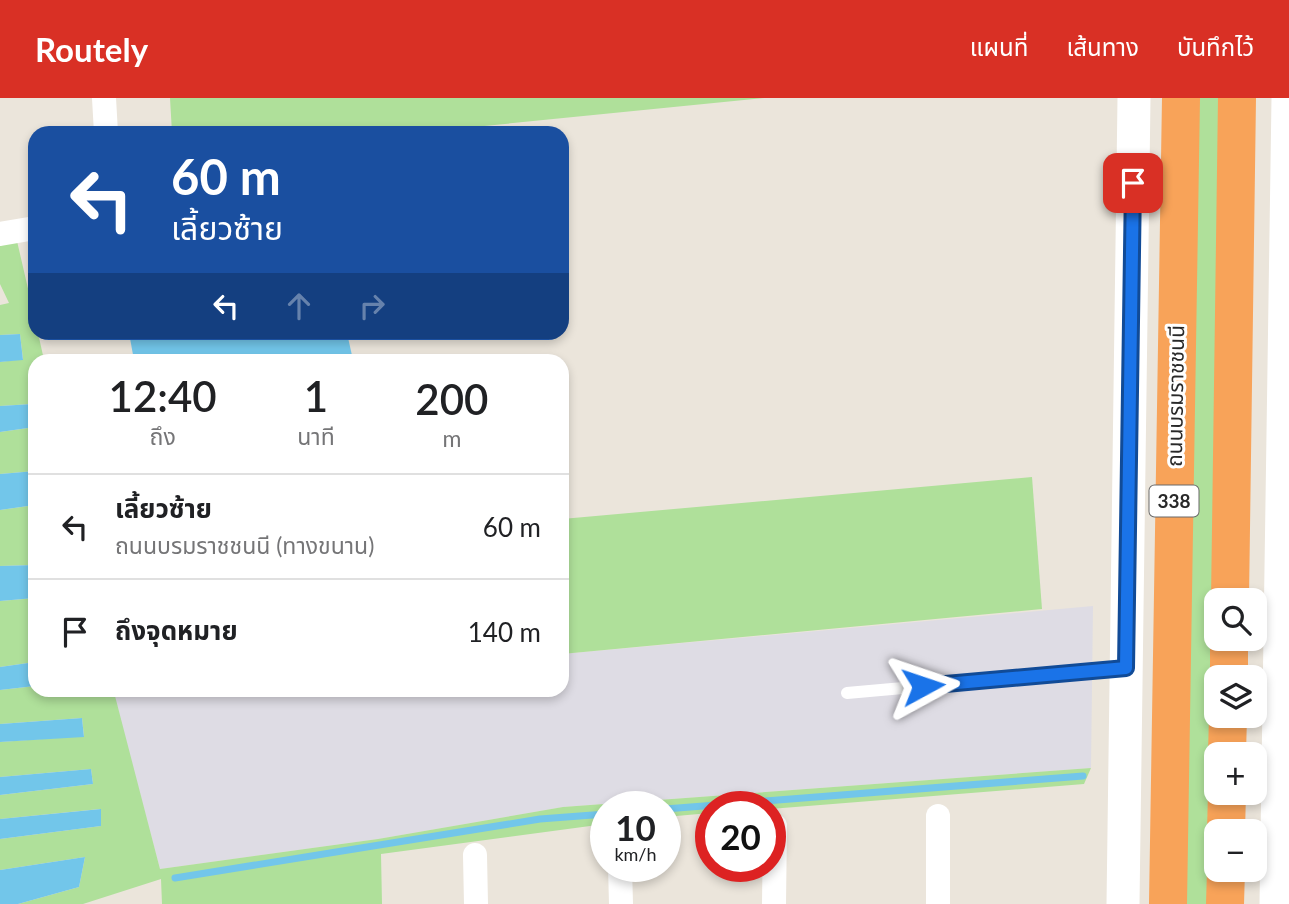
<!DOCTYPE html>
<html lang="th">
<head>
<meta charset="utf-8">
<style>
  :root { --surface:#fff; --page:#f2f2f2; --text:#202124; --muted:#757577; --line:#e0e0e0; --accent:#d93025 }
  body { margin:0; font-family:Lato,"Noto Sans Thai",sans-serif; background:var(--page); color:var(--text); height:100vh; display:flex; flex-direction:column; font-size:26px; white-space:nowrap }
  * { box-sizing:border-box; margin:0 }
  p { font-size:23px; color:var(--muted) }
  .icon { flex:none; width:38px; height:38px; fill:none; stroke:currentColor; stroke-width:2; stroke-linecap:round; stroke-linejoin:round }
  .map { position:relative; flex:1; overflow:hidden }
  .sheet { position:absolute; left:28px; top:256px; width:541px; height:343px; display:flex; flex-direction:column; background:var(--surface); border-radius:21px; box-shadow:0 4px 10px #0003 }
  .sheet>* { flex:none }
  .top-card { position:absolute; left:28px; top:28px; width:541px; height:214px; border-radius:21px; box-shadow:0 4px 10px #0003; background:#1a4fa0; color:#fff; overflow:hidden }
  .controls { position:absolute; left:1204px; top:490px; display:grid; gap:14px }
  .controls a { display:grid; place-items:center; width:63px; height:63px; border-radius:14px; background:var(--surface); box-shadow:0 4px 10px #0003; font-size:35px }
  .speed { position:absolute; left:590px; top:693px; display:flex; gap:14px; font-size:35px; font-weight:700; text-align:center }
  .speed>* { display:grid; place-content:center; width:91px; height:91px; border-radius:50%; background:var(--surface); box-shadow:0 4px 10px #0003; line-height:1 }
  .speed small { font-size:18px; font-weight:400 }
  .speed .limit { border:10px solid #d22; background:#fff; color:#111 }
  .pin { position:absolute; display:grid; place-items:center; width:60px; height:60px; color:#fff; margin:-30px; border-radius:14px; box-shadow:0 4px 10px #0006 }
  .me { position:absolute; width:77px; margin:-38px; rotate:85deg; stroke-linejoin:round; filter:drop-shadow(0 0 5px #0008) }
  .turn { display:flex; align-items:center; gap:24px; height:147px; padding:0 28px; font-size:32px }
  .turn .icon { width:91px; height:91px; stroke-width:2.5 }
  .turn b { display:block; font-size:49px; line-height:60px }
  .lanes { display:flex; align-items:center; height:66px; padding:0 28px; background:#0003; justify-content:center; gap:35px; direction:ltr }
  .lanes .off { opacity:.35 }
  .eta { display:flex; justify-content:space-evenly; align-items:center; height:119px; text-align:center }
  .eta b { font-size:42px; font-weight:600; line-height:49px }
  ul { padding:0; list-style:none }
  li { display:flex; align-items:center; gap:21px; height:105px; padding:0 28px; border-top:2px solid var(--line) }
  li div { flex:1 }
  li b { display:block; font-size:26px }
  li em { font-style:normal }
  header { display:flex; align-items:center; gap:42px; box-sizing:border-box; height:98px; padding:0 35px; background:var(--accent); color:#fff }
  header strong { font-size:33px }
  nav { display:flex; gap:38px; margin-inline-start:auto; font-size:24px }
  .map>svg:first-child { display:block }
  .industrial { fill:#dedce4 }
  .green { fill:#afe09a }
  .water { fill:#72c6ea }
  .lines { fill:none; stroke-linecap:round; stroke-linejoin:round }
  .stream { stroke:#72c6ea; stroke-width:7 }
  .lane { stroke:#fff; stroke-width:12 }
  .street { stroke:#fff; stroke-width:24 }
  .secondary { stroke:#fff; stroke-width:33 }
  .highway { stroke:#f8a359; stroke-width:38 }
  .route-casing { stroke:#114b97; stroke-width:18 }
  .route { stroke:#1a73e8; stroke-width:12 }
  .labels { text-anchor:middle; stroke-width:6; stroke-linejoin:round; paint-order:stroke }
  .shield { fill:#fff; stroke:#696969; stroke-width:2 }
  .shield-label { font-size:19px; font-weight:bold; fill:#292929 }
  .street-label { font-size:21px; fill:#292929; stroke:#fff }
</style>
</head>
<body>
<header>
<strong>Routely</strong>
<nav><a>แผนที่</a><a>เส้นทาง</a><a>บันทึกไว้</a></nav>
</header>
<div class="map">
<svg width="1289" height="806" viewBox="0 0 1289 806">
  <rect width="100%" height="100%" fill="#ebe5db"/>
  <path class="industrial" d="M1093,508L1091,670L563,709L378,741L160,771L114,598L184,592H562V556Z"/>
  <g class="green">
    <path d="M170,0H764L464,30L447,35H172Z"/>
    <path d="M1199,0H1226L1212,806H1185Z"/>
    <path d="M17,143L35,221V234L38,235L44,262H35V315L32,306L0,308V264L23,261L20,236L0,237V207L9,205L0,186V146Z"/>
    <path d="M35,329V373L0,376V334Z"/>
    <path d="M1032,379L1042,511L562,556V421Z"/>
    <path d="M35,407V467L0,468V412Z"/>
    <path d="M35,500V564L0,569V503Z"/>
    <path d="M35,588V592H184L115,598L160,771L378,741L563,709L1091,670L1084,686L770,711V709H710V715L665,719V709H606L605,726L381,756L382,806H162L161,781L83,806H18L79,789L85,759L0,772V741L101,728L100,711L0,721V697L93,686L91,671L0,679V644L84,638L82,620L0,626V592Z"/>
  </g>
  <g class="water">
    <path d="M129,235H347L353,262H134Z"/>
    <path d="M20,236L23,262L0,264V237Z"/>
    <path d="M32,306L35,315V329L0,334V308Z"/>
    <path d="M35,373V407L0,412V376Z"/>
    <path d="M35,467V500L0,503V468Z"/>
    <path d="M35,564V588L0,592V569Z"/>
    <path d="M82,620L84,639L0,644V626Z"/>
    <path d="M91,671L93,686L0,697V679Z"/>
    <path d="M101,711V728L0,741V721Z"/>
    <path d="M85,759L79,789L18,806H0V772Z"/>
  </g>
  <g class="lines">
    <g class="stream">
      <path d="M665,711L1083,678"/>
      <path d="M175,780L540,721L606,716"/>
    </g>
    <path class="lane" d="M847,595L1126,570"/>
    <g class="street">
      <path d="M104,0L106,35"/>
      <path d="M0,136L35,130"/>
      <path d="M938,718V806"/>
      <path d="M475,757L476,806"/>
      <path d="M620,768L621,806"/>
      <path d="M774,806L775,728"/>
    </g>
    <g class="secondary">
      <path d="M1123,806L1134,0"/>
      <path d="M1276,806L1288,0"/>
    </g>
    <g class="highway">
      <path d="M1230,502L1237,0"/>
      <path d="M1229,579V541"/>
      <path d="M1227,656L1228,618"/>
      <path d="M1226,733L1227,695"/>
      <path d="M1168,806L1181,0"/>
      <path d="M1225,806L1226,772"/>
    </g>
  </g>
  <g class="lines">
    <g class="route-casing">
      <path id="route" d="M923,588L1126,570L1133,85"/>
    </g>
    <use href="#route" class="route"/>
  </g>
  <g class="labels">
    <rect class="shield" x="1149.5" y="387.5" width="49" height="31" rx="5"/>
    <g class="shield-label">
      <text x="1174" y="410">338</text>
    </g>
    <g class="street-label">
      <text transform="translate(1176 298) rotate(-89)" y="7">ถนนบรมราชชนนี</text>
    </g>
  </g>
</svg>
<div class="controls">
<a><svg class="icon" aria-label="search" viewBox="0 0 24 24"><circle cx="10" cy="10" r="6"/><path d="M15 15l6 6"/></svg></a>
<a><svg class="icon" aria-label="layers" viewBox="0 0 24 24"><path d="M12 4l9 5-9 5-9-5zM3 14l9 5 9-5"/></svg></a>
<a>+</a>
<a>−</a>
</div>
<div class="speed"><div>10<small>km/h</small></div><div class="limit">20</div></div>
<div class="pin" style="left:1133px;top:85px;background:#d93025"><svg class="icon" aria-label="arrive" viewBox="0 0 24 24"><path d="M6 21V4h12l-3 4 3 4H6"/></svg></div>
<svg class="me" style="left:923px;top:588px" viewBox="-20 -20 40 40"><path d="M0-17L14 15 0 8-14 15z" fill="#1a73e8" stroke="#fff" stroke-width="4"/></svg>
<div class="top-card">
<div class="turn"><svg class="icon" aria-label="left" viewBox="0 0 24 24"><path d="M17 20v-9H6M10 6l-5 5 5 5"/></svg><div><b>60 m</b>เลี้ยวซ้าย</div></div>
<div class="lanes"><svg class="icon" aria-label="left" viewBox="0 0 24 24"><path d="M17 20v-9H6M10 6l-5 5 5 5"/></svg><svg class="icon off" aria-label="ahead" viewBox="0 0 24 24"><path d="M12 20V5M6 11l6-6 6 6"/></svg><svg class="icon off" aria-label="right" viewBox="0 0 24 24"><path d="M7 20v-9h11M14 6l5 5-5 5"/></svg></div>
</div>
<section class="sheet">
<div class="eta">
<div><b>12:40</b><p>ถึง</p></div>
<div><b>1</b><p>นาที</p></div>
<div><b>200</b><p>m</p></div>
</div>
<ul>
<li><svg class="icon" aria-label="left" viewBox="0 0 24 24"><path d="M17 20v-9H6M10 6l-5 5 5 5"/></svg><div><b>เลี้ยวซ้าย</b><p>ถนนบรมราชชนนี (ทางขนาน)</p></div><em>60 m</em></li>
<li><svg class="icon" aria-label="arrive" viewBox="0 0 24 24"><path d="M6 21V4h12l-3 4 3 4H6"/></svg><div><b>ถึงจุดหมาย</b></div><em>140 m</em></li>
</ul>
</section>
</div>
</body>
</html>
